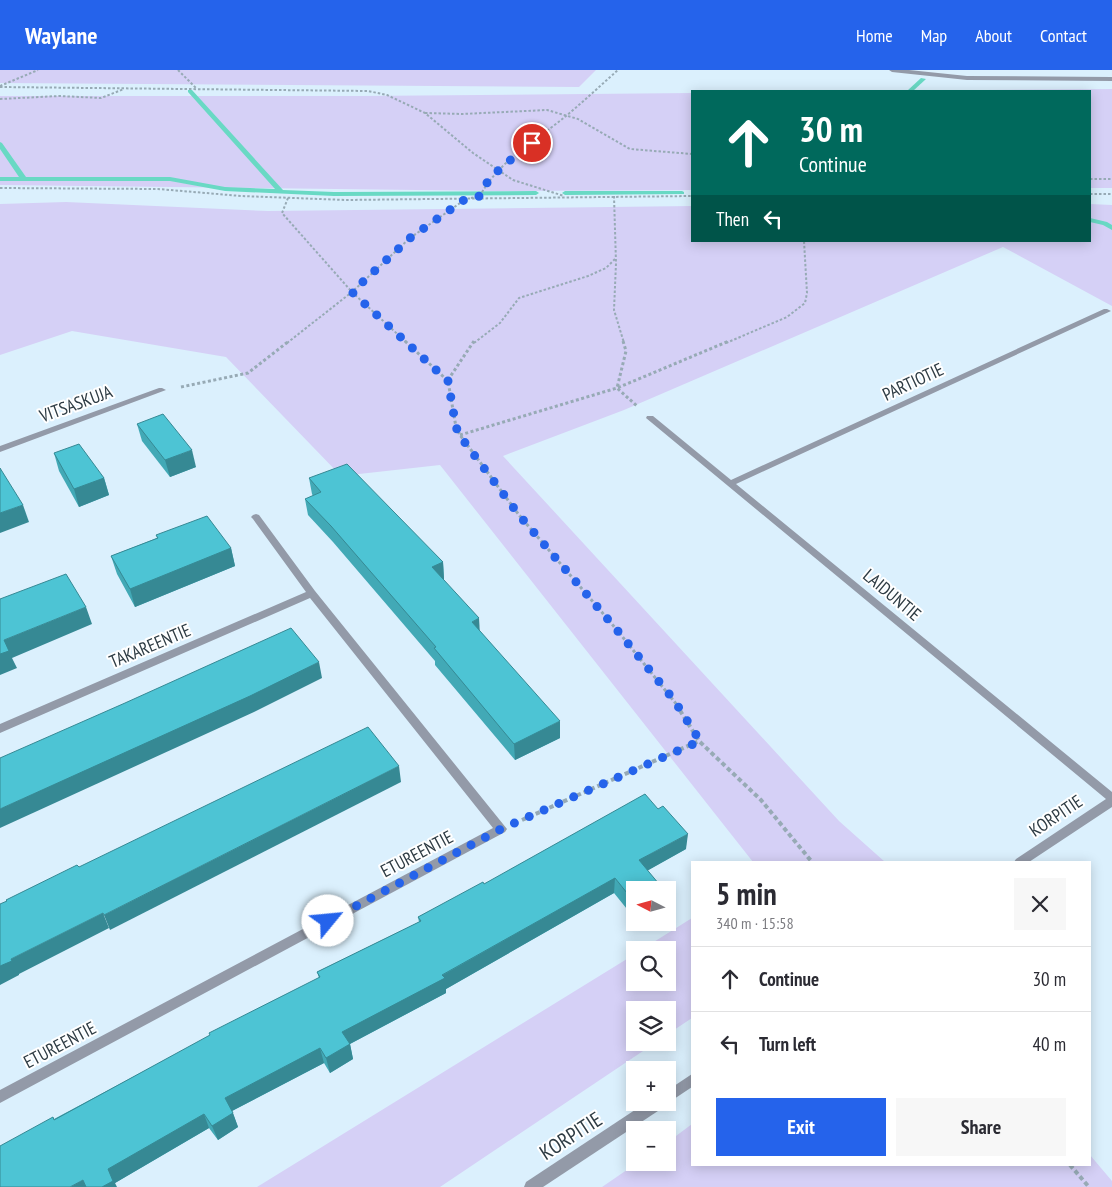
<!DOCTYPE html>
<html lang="en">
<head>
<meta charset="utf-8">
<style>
  :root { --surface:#fff; --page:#f7f7f7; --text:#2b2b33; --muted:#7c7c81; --line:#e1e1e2; --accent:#2563eb }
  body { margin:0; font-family:"PT Sans Narrow",sans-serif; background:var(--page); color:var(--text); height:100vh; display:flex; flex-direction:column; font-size:19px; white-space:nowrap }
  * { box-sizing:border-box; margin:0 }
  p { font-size:16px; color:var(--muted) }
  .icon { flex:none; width:28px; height:28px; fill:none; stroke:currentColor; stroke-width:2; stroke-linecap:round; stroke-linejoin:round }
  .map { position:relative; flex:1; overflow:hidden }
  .sheet { position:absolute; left:691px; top:791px; width:400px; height:305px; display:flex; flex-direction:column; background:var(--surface); border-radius:0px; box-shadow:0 2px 12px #0003 }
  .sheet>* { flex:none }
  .guide { position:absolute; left:691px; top:20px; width:400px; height:152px; border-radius:0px; box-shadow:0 2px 12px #0003; background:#00695c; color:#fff; overflow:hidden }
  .needle { width:32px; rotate:276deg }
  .tools { position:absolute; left:626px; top:811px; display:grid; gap:10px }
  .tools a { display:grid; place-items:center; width:50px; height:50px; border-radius:0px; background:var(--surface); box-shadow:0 2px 12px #0003; font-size:25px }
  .pin { position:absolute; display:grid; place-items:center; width:42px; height:42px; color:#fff; margin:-21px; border:2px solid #fff; border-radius:50%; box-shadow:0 1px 5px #0007 }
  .me { position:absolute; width:55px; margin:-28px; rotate:62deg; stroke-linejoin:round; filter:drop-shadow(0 0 4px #0008) }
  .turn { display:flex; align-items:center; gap:18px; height:105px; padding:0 25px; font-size:22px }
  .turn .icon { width:65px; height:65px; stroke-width:2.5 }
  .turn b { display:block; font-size:35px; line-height:42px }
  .then { display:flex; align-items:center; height:48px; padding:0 25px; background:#0003; gap:10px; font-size:19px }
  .round { display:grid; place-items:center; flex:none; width:52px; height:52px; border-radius:0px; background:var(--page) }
  .head { display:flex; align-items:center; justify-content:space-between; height:85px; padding:0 25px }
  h1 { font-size:30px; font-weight:700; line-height:38px }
  .primary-button { display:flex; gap:10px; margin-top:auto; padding:10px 25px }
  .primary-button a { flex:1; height:58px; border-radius:0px; background:var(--accent); color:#fff; font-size:20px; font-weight:700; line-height:58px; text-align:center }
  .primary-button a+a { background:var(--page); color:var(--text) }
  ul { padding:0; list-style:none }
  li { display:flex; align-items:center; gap:15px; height:65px; padding:0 25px; border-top:1px solid var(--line) }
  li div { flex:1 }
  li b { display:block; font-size:19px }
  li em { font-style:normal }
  header { display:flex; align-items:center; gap:30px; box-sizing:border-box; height:70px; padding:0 25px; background:var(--accent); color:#fff }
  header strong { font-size:24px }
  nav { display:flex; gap:28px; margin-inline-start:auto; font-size:18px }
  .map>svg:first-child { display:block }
  .green { fill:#d5d0f6 }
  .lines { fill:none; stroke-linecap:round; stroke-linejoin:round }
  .stream { fill:#69d9c4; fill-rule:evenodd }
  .path-far2 { stroke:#97aab5; stroke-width:2; stroke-dasharray:2.5 2; stroke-linecap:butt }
  .path-far1 { stroke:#97aab5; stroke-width:3; stroke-dasharray:3 2.5; stroke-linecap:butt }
  .path { stroke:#97aab5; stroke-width:4; stroke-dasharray:4.5 3; stroke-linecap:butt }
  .street { fill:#939aa8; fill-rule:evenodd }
  .wall { fill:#42a9b6 }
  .shaded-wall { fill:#368994 }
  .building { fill:#4dc4d4; stroke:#368994 }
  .route { stroke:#2563eb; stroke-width:9; stroke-dasharray:0 16.2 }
  .labels { text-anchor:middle; stroke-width:4; stroke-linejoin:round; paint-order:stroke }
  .street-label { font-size:18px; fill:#2e3c44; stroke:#fff }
  .near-street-label { font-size:21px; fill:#2e3c44; stroke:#fff }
</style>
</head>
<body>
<header>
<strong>Waylane</strong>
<nav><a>Home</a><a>Map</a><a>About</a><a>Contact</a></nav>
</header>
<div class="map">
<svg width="1112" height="1117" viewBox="0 0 1112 1117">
  <rect width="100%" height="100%" fill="#dbf0fd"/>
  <g class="green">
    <path d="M0,0H596L579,17L0,13Z"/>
    <path d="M1112,19V118H1090V21H850Z"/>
    <path d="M692,23V120L498,121L0,115V26H360Z"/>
    <path d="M66,132L268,141L692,136V171H1090V134L1112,135V236L1003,177L624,340L503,386L839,751L885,792H753L440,395L341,406L226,287L72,261L0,285V134Z"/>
    <path d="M692,848V948L668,964V940H635V972L655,973L440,1117H257L635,884V912H668V880H641Z"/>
    <path d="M692,1054V1095H1090V1085L1112,1111V1117H602L637,1093L668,1092V1072Z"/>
  </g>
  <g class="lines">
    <g class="stream">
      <path d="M921,8L926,9L913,21H907Z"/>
      <path d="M188,20H192L283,120L334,122L536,121L539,123L536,125L334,126L225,121L170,111H0V107H19L0,79V72L2,73L26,107H170L225,117L275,119L188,22Z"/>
      <path d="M682,121L684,122V124L565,125L562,123L565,121Z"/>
      <path d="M1090,148L1107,152L1112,155V160L1103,155L1090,152Z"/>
    </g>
    <g class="path-far2">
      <path d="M178,0L196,18"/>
      <path d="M0,16L38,0"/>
      <path d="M0,17L368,21L387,25L425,43L473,83L513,110L564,126"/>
      <path d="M0,29L59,26L101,28L124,19"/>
      <path d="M425,43L462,44L547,40L578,49L630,79L692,84"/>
      <path d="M1090,109H1112"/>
      <path d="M0,118L158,119L241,126L346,130L692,126"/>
      <path d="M1090,124H1112"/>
      <path d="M614,126L616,193L614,240L624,273"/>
      <path d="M288,128L282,143L352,222L407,273"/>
      <path d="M471,128L480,126C498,91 537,70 566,46C584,31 601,15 618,0"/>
      <path d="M287,273L352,222L410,168L463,131"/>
      <path d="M474,273L500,253L519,228L588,206L606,198L616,188"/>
      <path d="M726,273L787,247L805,233L807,223L804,171"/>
    </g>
    <g class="path-far1">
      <path d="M405,271L448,311L456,357L460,365L519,445L617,560L677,635"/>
      <path d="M623,271L626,281L617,318L637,336"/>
      <path d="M448,310L474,271"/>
      <path d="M181,317L248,303L289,271"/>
      <path d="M460,365L617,318L729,271"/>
    </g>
    <g class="path">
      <path d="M676,634L699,671L761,730L812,792"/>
      <path d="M522,750L699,671"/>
      <path d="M1070,1095L1089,1117"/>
    </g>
    <g class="street">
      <path d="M889,0H909L967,6L1112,7V11L967,10L892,2Z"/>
      <path d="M1104,239H1107L1111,241L736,414L1112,722V737L1029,792H1014L1016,789L1106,729L646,348L647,346H653L731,410Z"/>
      <path d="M159,318H162L166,320L0,382V376Z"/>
      <path d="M256,444L259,445L315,521L507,759L505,762L0,1033V1020L493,758L310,528L0,663V654L306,522L253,449L251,447L253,445Z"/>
      <path d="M692,1004V1017L668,1033L666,1032H668V1020Z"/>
      <path d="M647,1032H666L664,1037L543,1117H524L526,1112Z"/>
    </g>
  </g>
  <g class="wall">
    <path d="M137,354L196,397L170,407L142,371Z"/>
    <path d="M54,383L104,408L109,425L79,437L59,401Z"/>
    <path d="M309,408L443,492L444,509H443L480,561L560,668L515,690L435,595V591L333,472L308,445L305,429L313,426L312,424Z"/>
    <path d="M156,465L231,478L235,496L135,537L117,504L111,486L157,468Z"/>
    <path d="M686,779L648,800L635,820V849L614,823L446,919V923L350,974L353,989L330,1003L324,993L232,1041L238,1057L218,1070L209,1058L115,1113L54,1049L319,908L317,902L419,852L418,847L484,814Z"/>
    <path d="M638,852H653L643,859Z"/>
  </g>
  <g class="shaded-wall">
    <path d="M192,380L196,397L170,407L165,390Z"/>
    <path d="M104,408L109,425L79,437L74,419Z"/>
    <path d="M23,435L29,452L0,463V443Z"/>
    <path d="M231,478L235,496L135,537L130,519Z"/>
    <path d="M443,492L444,509L434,513L432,497Z"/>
    <path d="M86,537L92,554L12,588L17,598L0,605V584L4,570Z"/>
    <path d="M479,548L480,565L472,552Z"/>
    <path d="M319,592L322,608L254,642L0,758V739Z"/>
    <path d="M560,651V668L515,690L514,674Z"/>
    <path d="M399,696L401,712L110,860L104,845Z"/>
    <path d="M688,764L686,779L638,806L639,790Z"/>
    <path d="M615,808L614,823L446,919V923L346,976L342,962Z"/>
    <path d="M671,828L669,843L668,844V830Z"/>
    <path d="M103,843L109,858L19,904V905L0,915V896L11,889Z"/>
    <path d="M643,852H653L643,859Z"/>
    <path d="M350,974L353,989L330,1003L326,988Z"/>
    <path d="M320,978L324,993L230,1042L225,1028Z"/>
    <path d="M233,1043L238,1057L218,1070L212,1056Z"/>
    <path d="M204,1044L209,1058L115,1113L117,1117H102L108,1099Z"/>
    <path d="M83,1110L87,1117H70Z"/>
  </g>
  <g class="building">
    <path d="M163,344L192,380L165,390L137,354Z"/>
    <path d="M79,374L104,408L74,419L54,383Z"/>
    <path d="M347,394L443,492L432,497L479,548L472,552L560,651L514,674L434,578L436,577L331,456L305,429L321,422L309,408Z"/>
    <path d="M0,398L23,435L0,443Z"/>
    <path d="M207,446L231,478L130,519L111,486L158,468L156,465Z"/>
    <path d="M66,504L86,537L4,570L9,581L0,584V529Z"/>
    <path d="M291,558L319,592L250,626L0,739V688L125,633Z"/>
    <path d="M368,657L399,696L104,845L103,843L11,889L12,891L0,896V834L7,831L6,830L77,795L79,797Z"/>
    <path d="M645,724L658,739L663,736L688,764L639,790L664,820H635V833L615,808L442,905L445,908L342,962L350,974L326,988L320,978L225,1028L233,1043L212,1056L204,1044L108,1099L113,1111L102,1117H86L83,1110L70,1117H0V1076L53,1047L54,1050L210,965L209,963L320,907L317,902L421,851L418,847L483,812L484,814Z"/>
    <path d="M668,824L671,828L668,830Z"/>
  </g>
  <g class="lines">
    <path class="route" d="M328,851L501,759L700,671L674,630L617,560L519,445L460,366L456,357L448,311L352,222L410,168L464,130L480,126C485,107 516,86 532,73"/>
  </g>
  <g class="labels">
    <g class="street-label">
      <text transform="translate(913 312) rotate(-25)" y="6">PARTIOTIE</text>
      <text transform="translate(76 334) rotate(-20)" y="6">VITSASKUJA</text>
      <text transform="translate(892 525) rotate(40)" y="6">LAIDUNTIE</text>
      <text transform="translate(150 576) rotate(-23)" y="6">TAKAREENTIE</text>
      <text transform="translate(1056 746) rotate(-34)" y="6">KORPITIE</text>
      <text transform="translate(417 784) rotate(-28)" y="6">ETUREENTIE</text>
      <text transform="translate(60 975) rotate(-28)" y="6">ETUREENTIE</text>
    </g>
    <g class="near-street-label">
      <text transform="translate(571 1066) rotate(-33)" y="7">KORPITIE</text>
    </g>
  </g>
</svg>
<div class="tools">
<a><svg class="needle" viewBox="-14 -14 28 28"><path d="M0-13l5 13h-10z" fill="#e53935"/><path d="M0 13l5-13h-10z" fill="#7c7c81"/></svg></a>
<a><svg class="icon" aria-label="search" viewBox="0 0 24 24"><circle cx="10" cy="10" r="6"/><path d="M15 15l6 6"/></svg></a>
<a><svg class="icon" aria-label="layers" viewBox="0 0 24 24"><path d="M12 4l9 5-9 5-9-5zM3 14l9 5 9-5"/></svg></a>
<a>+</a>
<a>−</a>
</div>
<div class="pin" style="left:532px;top:73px;background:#d93025"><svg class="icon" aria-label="arrive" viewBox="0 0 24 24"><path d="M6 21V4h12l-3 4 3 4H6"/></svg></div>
<svg class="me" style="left:328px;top:851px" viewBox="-20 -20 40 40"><circle r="19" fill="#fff"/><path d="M0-13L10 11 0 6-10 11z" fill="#2563eb"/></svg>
<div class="guide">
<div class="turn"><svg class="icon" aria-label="ahead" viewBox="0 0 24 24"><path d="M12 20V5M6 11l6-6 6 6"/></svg><div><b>30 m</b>Continue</div></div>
<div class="then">Then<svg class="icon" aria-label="left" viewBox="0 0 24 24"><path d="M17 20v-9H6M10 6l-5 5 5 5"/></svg></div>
</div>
<section class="sheet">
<div class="head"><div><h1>5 min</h1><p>340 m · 15:58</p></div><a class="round"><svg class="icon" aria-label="close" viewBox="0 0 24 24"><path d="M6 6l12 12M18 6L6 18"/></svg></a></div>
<ul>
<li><svg class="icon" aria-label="ahead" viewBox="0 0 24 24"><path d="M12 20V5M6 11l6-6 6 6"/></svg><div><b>Continue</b></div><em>30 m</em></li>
<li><svg class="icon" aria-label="left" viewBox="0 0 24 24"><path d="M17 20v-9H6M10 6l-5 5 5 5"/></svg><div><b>Turn left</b></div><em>40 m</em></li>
</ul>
<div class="primary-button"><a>Exit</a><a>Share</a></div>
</section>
</div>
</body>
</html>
